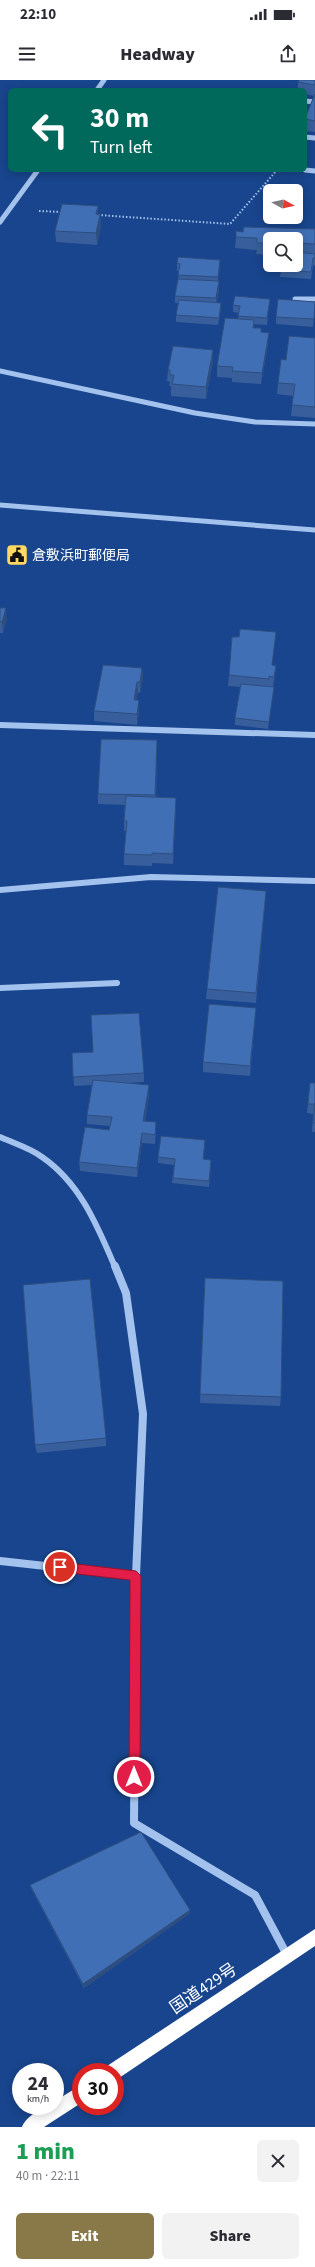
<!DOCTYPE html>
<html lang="en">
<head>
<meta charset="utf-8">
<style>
  :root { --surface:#fff; --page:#f2f2f3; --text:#2b2b33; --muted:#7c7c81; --accent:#8a7948 }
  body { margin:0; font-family:"Source Sans 3","Noto Sans JP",sans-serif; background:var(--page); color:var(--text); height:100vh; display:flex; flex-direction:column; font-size:15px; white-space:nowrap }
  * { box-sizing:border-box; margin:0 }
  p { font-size:13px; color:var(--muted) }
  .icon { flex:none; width:22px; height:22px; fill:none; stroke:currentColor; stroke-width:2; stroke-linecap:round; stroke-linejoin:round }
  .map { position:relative; height:2047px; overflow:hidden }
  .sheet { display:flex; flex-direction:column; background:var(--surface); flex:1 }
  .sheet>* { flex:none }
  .guide { position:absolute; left:8px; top:8px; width:299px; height:84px; border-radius:6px; box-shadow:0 2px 10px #0003; background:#00695c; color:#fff; overflow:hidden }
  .needle { width:26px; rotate:98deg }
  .tools { position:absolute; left:263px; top:104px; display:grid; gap:8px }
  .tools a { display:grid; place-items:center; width:40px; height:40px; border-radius:6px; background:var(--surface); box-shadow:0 2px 10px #0003; font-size:20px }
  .speed { position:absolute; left:12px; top:1983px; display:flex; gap:8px; font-size:20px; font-weight:700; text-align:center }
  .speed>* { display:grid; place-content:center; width:52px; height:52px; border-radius:50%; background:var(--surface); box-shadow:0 2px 10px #0003; line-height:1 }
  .speed small { font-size:10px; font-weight:400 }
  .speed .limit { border:6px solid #d22; background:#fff; color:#111 }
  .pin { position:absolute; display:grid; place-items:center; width:34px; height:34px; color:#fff; margin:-17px; border:2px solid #fff; border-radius:50%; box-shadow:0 1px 4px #0007 }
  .me { position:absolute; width:44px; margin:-22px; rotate:0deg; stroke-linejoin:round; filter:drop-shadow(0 0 3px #0008) }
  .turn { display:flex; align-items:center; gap:14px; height:84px; padding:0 16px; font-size:18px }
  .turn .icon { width:52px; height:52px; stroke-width:2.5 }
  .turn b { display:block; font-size:28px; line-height:34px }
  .round { display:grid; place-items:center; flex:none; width:42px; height:42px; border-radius:6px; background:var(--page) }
  .summary { display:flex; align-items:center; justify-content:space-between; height:68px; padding:0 16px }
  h1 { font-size:24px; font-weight:800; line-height:30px; color:#1e9e55 }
  .primary-button { display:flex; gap:8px; margin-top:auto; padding:8px 16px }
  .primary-button a { flex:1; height:46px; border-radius:6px; background:var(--accent); color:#fff; font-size:16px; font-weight:800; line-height:46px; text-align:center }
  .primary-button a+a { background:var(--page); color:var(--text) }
  .status { display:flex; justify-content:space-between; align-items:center; height:28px; padding:0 20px; background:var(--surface); direction:ltr }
  .status svg { height:11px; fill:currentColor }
  header { display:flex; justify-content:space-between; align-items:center; height:52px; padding:0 16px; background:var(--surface); font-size:18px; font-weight:800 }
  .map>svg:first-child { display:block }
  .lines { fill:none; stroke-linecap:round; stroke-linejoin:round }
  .path { stroke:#a4c2ee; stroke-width:2; stroke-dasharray:1.5 2; stroke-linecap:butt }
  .minor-far2 { stroke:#a4c2ee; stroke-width:5 }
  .minor-far1 { stroke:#a4c2ee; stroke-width:6 }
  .minor { stroke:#a4c2ee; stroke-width:8 }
  .highway { fill:#fff; fill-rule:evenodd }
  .wall { fill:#385f9c }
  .shaded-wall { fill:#2e4e7f }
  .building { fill:#416fb5; stroke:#2e4e7f }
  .route { fill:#e11d48; stroke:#92132f }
  .labels { text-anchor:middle; stroke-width:4; stroke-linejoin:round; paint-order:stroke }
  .poi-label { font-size:14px; fill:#fff; stroke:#18458d; text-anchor:start }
  .near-street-label { font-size:17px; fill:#fff; stroke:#18458d }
</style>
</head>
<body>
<div class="status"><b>22:10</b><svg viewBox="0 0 49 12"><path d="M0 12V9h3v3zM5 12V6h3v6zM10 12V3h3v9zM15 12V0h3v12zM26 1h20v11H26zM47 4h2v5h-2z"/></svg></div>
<header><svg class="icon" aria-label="menu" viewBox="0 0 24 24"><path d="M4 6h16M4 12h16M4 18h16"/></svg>Headway<svg class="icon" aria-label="share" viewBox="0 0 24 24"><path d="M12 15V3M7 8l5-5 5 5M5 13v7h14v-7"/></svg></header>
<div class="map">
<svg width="315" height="2047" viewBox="0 0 315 2047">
  <rect width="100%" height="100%" fill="#18458d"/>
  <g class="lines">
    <g class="path">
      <path d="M39,131L62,132"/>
      <path d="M98,135L230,144L277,90"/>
    </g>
    <g class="minor-far2">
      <path d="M97,10L104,0"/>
      <path d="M305,21L315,22"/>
      <path d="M305,57L315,58"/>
      <path d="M305,90L315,91"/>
      <path d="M0,142L38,90"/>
      <path d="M295,219H315"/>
      <path d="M0,291L195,333L255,342L315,344"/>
      <path d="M0,425L315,450"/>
    </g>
    <g class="minor-far1">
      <path d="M0,645L315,655"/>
      <path d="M0,810L151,797L315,801"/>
      <path d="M0,908L117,903"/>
      <path d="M0,1057C13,1063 30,1068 42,1077C80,1103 97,1145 115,1187"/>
    </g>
    <g class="minor">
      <path d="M115,1186L126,1213L143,1334L136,1496L134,1743L255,1815L287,1875"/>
      <path d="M0,1481L136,1496"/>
    </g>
    <g class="highway">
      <path d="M315,1849V1866L119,1998L115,1999V1992H105L107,1986Z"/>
      <path d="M81,2005V2023L44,2047H22C26,2036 44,2026 55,2026V2021Z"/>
    </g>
  </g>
  <g class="wall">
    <path d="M315,0V52L305,51V38L314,16L305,14V10H298V2Z"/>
    <path d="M98,135H100L101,146L97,165L56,162L55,151Z"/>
    <path d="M315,149V186L313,185L311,199L280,197L281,190L296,185V159H270V175L256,174L257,170L235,168L236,157L243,152Z"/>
    <path d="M177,183L220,187L218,201H219V209L217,222L221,230L218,245L176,242V235L178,223H175V216L178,199L179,191H177Z"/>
    <path d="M233,225L269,226L267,245L254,244V248L261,252L268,264L261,304L232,302V298L217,297V286L238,239L239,233L233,232Z"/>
    <path d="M315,226L313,247L276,244V237Z"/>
    <path d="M315,258V338L291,336L293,316L277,314L278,303L286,280Z"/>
    <path d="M213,270V281L206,319L171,316V306H169L170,302L167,301L168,290Z"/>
    <path d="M0,528L7,539L3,553H0Z"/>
    <path d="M276,552L272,585L275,596L273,607H274L268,649L235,645V638L240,607L228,606L229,595L239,557Z"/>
    <path d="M142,588L143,599L140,613L138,612L136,620H139V631L137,645L94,641V631Z"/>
    <path d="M157,671L156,717L176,718L173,784L152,783V786L124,785V774L126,751H124V741L125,725L98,724V714Z"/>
    <path d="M266,811L256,923L206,919L207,909Z"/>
    <path d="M256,928L250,996L203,992V982Z"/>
    <path d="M72,973L144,993V1002L128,1003L149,1005V1015L145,1041L156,1051L155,1064L142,1063L137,1097L80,1091L79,1082L109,1050L110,1046L87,1044V1035L92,1005L74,1006Z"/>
    <path d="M310,1003H315V1052H312L313,1034L307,1033Z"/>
    <path d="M205,1060L204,1079L211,1086L209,1107L172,1103L174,1085L158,1083V1077Z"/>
    <path d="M205,1198L281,1317L280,1326L200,1323Z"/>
    <path d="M106,1358V1366L37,1373L35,1365Z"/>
    <path d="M30,1805L190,1830L189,1834L84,1908L32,1810Z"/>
  </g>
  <g class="shaded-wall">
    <path d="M98,126V137L96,134Z"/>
    <path d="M100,135L101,146L97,165L96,153Z"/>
    <path d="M220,180V187L218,204V197Z"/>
    <path d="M219,201V209L216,226V218Z"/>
    <path d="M221,223V230L218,245L219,238Z"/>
    <path d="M269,253L268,264L261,304L262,293Z"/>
    <path d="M213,270V281L206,319V307Z"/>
    <path d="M6,528L7,539L3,553L2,542Z"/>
    <path d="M276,552L275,563L271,596L272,585Z"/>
    <path d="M276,586L275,596L273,608L274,597Z"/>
    <path d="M142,588L143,599L140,613V602Z"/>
    <path d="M137,602L138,612L134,630V620Z"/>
    <path d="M139,620V631L137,645V634Z"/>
    <path d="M157,660V671L155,726V715Z"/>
    <path d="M176,718V728L173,784V774Z"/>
    <path d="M149,1005V1015L143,1050V1041Z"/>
    <path d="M156,1042V1051L155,1064V1055Z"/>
    <path d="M142,1053V1063L137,1097V1088Z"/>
    <path d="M190,1830L189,1834L84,1908L83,1904Z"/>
  </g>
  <g class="building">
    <path d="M299,0H315V5L298,2Z"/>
    <path d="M315,14V41L305,39V38Z"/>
    <path d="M62,124L98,126L96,134L100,135L96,153L55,151Z"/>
    <path d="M244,147L315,149V164L296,163V159H270V163H257V158L236,157V151L243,152Z"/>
    <path d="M296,172L315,174V178H313L311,192L281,190V185H296Z"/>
    <path d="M178,177L220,180L218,197L178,195L180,184L177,183Z"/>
    <path d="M178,199L219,201L216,218L175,216Z"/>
    <path d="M235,216L270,219L267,238L238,236L240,226L233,225Z"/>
    <path d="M278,219L315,222L314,239L276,237Z"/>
    <path d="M179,220L221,223L219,238L176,235Z"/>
    <path d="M225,238L254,240L253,248H261V252L269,253L262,293L232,291L233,287L217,286Z"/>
    <path d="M289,256L315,258V327L292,325L295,304L278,303L281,279L286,280Z"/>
    <path d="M173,266L213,270L206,307L172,304L174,295H170V290H168Z"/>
    <path d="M0,528H6L2,542H0Z"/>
    <path d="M240,549L276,552L272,585L276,586L274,597L269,596V599L229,595L232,557H239Z"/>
    <path d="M103,585L142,588L140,602H137L134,620H139L137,634L94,631Z"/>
    <path d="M241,604L274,607L269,642L235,638Z"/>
    <path d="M101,659L157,660L155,715L98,714Z"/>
    <path d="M126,716L176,718L173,774L152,773V775L124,774L127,741H124Z"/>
    <path d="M218,807L266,811L256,913L207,909Z"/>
    <path d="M209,924L256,928L250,986L203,982Z"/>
    <path d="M139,933L144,993L73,997L72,973L93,972L91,935Z"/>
    <path d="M93,1000L149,1005L143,1041L156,1042L155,1055L142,1053L137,1088L79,1082L85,1047L109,1050L112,1037L87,1035Z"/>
    <path d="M310,1003H315V1043H313L315,1024H308Z"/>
    <path d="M161,1056L205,1060L203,1079L211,1080L209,1101L173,1098L175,1079L158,1077Z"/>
    <path d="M205,1198L283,1201L281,1317L200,1314Z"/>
    <path d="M90,1199L106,1358L35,1365L23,1205Z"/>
    <path d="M141,1752L190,1830L83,1904L30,1805Z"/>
  </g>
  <path class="route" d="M60,1482L136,1491L141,1496L140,1697L138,1701L134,1703L130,1701L129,1697L130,1500L60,1492L55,1487Z"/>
  <defs>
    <g id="civic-square" transform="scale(1.15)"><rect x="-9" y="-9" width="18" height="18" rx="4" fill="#ffd961" stroke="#18458d"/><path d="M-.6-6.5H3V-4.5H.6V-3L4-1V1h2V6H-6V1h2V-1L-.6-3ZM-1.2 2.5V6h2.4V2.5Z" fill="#111"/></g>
  </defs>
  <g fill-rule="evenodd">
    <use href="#civic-square" x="17" y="475"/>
  </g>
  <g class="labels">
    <g class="poi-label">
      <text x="32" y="480">倉敷浜町郵便局</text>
    </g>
    <g class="near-street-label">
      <text transform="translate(203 1908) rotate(-34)" y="6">国道429号</text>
    </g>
  </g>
</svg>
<div class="tools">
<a><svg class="needle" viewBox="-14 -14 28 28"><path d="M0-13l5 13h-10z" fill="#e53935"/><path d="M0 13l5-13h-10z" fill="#7c7c81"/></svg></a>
<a><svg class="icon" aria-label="search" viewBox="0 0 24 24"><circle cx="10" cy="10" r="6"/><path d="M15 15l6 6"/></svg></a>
</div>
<div class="speed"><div>24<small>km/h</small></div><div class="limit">30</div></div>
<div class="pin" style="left:60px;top:1487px;background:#d93025"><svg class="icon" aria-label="arrive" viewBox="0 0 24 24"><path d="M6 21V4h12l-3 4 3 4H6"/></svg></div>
<svg class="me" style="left:134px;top:1697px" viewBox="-20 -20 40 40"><circle r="17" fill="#e11d48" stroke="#fff" stroke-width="3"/><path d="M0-11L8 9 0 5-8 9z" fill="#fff"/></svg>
<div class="guide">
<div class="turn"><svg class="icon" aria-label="left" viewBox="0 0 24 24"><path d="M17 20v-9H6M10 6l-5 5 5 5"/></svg><div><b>30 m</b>Turn left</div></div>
</div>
</div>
<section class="sheet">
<div class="summary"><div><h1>1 min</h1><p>40 m · 22:11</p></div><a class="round"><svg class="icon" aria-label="close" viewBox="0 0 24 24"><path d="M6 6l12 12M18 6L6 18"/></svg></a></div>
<div class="primary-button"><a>Exit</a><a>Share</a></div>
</section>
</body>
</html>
